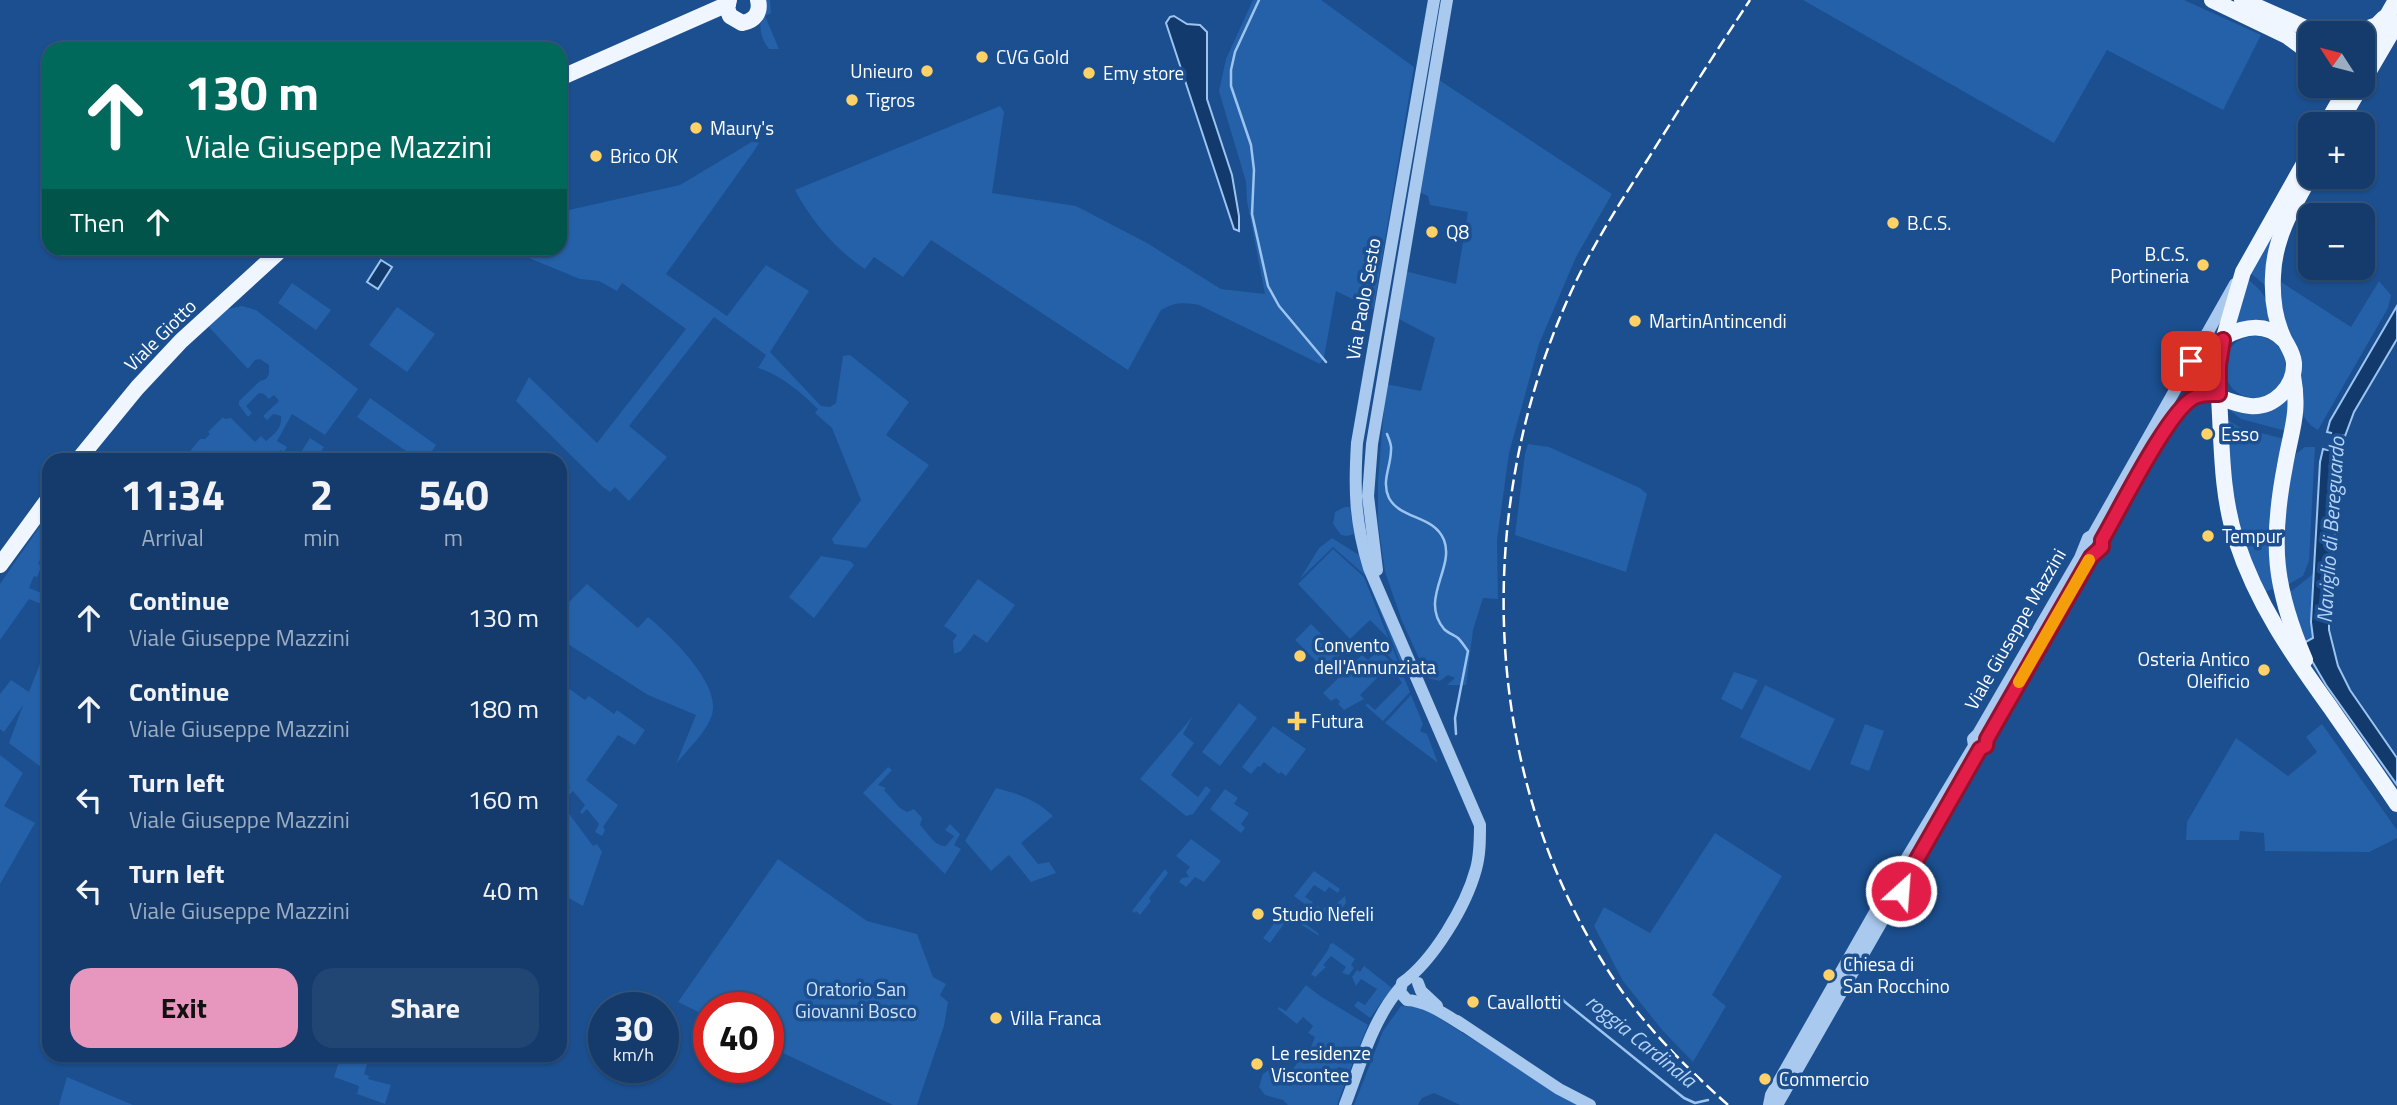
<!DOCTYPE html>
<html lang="en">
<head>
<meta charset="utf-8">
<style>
  :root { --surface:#143b6b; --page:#214673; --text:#f1f3f6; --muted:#9dadc1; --line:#33557e; --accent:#e797bd }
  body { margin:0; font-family:"Titillium Web",sans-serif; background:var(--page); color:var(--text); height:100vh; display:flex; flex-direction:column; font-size:26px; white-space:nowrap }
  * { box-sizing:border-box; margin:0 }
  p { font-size:23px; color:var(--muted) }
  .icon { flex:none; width:38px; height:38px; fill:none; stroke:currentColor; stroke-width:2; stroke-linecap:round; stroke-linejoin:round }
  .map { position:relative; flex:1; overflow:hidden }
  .side { position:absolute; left:42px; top:453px; width:525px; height:609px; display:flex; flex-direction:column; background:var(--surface); border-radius:21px; box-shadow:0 2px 5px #0004,0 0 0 2px var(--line) }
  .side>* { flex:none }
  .top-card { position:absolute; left:42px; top:42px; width:525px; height:214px; border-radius:21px; box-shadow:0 2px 5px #0004,0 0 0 2px var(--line); background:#00695c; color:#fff; overflow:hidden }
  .needle { width:46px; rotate:306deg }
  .fabs { position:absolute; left:2298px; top:21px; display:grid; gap:14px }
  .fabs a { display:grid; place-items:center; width:77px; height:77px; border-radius:14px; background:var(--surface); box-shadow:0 2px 5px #0004,0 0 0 2px var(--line); font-size:35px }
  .speed { position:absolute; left:588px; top:992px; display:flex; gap:14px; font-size:35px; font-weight:700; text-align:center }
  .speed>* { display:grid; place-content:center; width:91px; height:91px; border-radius:50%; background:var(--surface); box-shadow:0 2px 5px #0004,0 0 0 2px var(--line); line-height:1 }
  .speed small { font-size:18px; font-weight:400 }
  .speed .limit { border:10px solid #d22; background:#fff; color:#111 }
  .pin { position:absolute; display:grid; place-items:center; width:60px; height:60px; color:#fff; margin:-30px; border-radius:14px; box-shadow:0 4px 10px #0006 }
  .me { position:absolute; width:77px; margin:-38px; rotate:26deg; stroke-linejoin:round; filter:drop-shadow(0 0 5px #0008) }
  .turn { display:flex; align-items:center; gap:24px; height:147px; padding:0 28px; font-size:32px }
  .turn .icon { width:91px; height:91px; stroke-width:2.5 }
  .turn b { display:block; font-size:49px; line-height:60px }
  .then { display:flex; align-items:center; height:66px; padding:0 28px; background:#0003; gap:14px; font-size:26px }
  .eta { display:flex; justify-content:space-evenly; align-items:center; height:119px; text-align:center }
  .eta b { font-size:42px; font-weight:700; line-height:49px }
  .primary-button { display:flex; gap:14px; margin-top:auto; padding:14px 28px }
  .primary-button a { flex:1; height:80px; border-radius:21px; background:var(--accent); color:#111; font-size:28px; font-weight:700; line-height:80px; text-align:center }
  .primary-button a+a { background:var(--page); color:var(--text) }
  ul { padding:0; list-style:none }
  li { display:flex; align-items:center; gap:21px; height:91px; padding:0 28px }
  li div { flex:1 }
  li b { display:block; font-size:26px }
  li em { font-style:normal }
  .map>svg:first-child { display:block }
  .green { fill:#2461a8 }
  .water { fill:#123a6d; stroke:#9cc4f0; stroke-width:2 }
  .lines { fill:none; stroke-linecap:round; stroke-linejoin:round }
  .stream { stroke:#9cc4f0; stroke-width:2.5 }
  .canal { stroke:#123a6d; stroke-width:9 }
  .tertiary { stroke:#a9c9ee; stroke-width:12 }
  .primary { stroke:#f0f6ff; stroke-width:16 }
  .rail { stroke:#fff; stroke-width:2.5; stroke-dasharray:12 5; stroke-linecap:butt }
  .route-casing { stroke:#92132f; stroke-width:18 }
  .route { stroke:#e11d48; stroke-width:12 }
  .slow { stroke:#f59e0b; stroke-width:12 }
  .poi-dot { fill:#ffd166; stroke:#1b4f8f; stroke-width:2.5 }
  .labels { text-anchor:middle; stroke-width:7; stroke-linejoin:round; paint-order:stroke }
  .poi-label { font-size:19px; fill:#fff; stroke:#1b4f8f; text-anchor:start }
  .street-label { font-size:19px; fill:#fff; stroke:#1b4f8f }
  .park-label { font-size:19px; fill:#cfe3fa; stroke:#1b4f8f }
  .water-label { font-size:21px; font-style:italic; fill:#b5d3f5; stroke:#1b4f8f }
</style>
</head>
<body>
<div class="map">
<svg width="2397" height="1105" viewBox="0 0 2397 1105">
  <rect width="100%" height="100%" fill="#1b4f8f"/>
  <g class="green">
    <path d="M767,0H770L771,13L765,16L779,49H769C757,35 759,16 767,0Z"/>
    <path d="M1253,0H1321L1414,67L1374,306L1373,309L1336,291L1324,357L1320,364L1199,305C1185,302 1174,302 1161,310L1128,370L931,240L903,277L874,257L865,269C835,249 812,222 795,190L1000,106L1004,112L992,193L1076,206L1147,243L1221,289L1265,294L1247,201L1246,182L1219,91L1226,59Z"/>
    <path d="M1803,0H2184L2261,35L2223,110L2107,50L2054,143Z"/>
    <path d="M1439,80L1612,194L1576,257L1539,344L1509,453L1497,540L1498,599L1483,598L1473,630L1466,685H1447L1455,678L1448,675L1440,681L1428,678L1402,621L1385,572L1378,523V481L1386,384L1421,391L1435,338L1397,318L1405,271L1456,284L1468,212L1430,205L1428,196L1419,192Z"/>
    <path d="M755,140L759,143L754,151L666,274L727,316L766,265L809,291L770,352L821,406L830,407L836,403L843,356L850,355L909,402L886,435L929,465L866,548L834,544L832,539L861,500L832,428L815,413L818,409C800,392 781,375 758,368L766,355L714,317L629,426L667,457L629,501L615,487L610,492L603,487L516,401L529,377L597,443L686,329L622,283L617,291L599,281L580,279L507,249L560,248V212L680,185Z"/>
    <path d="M2278,222L2266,286L2249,272Z"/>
    <path d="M2247,279C2267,293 2269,304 2273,327H2231Z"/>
    <path d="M2278,280L2351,327L2379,281L2391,295L2388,308L2318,430C2309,425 2304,419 2301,409Z"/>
    <path d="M292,283L331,310L316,330L278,303Z"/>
    <path d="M242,306L256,310L358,389L325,435L292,414L277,441L287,447L284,452L280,450L273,460H183L200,439H205L210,434L208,432L223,417L225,419L231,418L255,442L261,436L266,441C274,434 282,429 281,416L273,414L267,420L263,416L279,401L274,395L269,399L264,394L259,393L246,406L252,413L248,417L239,405V401L260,381L266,379L269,374V365L260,359L255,360L248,369L207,325L223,310Z"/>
    <path d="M397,307L435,334L407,372L369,345Z"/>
    <circle cx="2255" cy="367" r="31"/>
    <path d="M2216,346L2215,390L2195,392L2189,378L2198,362Z"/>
    <path d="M2289,393L2286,431L2241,419L2227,408Z"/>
    <path d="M370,398L436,445L426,460H419L357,417Z"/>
    <path d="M2225,418L2239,427L2284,439C2269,497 2270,527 2276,587L2261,594L2238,535Z"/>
    <path d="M310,438L324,447L320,453L327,457L330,454L340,460H296Z"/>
    <path d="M1528,444L1549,447L1640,488L1647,494L1626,572L1515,535L1525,454Z"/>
    <path d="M2305,447H2315L2309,561L2303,576L2284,587L2280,572L2290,465L2296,454Z"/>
    <path d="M1345,507H1350L1354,534L1347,536L1341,535L1333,524L1335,512Z"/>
    <path d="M49,513V557L48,560L41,558L38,564L42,565L37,577L34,576L29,588L49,596V607L29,599L0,640V584Z"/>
    <path d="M1332,538L1359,555L1406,665L1402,667L1366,576L1333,547L1300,579L1319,548Z"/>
    <path d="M1333,549L1364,577L1399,664L1398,666L1381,648L1389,639L1370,620L1350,639L1298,584Z"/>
    <path d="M821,556L850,561L854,565L814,618L789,597Z"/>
    <path d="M2313,574L2311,622L2313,638L2302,644L2285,593L2293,590Z"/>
    <path d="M978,579L1015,605L987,643L974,634L961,651L954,654L953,641L957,635L944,626Z"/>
    <path d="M587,584L638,628L648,617C670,635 722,685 712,715C706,733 687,750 676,764L696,715L648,695L560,639V611Z"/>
    <path d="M1311,624L1341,654L1325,670L1295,640Z"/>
    <path d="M49,641V746L41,767L9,743L23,705L4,732L0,729V694L11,680L29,692Z"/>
    <path d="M1379,650L1392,663L1360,695L1364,699L1344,710L1338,704L1340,702L1336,698L1331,701L1323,693L1362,655L1368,660Z"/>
    <path d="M1734,672L1758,680L1742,710L1721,699Z"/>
    <path d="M1402,673L1410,692L1383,721L1365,705L1368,704L1375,710L1402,683L1398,677Z"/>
    <path d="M1765,685L1835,719L1810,771L1740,737Z"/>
    <path d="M568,688L585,700L589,696L614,714L617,710L645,730L635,745L618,735L586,780L618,805L603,827L605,830L602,836L595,832L599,824L587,809L582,814L580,812L585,805L573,791L568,796L566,793L570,788C559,774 558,768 568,754L560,748V699Z"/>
    <path d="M1411,695L1423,724L1420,731L1427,734L1438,763L1385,723Z"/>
    <path d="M1239,703L1257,718L1220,766L1202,752Z"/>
    <path d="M1193,716L1183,734L1194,743L1171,775L1198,797L1206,786L1211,790L1193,814L1186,816L1140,779Z"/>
    <path d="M1865,724L1884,731L1869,771L1850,764Z"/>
    <path d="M2322,724L2397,830V838L2369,852L2265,851L2264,833L2240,831L2239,840H2186L2187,822L2236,738L2288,776L2317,752L2306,737Z"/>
    <path d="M1273,726L1306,749L1286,776L1281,772L1279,774L1264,762L1260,767L1258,766L1251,774L1242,767Z"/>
    <path d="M0,755L23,773L4,806L35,823L0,884Z"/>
    <path d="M888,767L892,770L878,785L886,788L884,790L900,808L907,812L914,809L922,818L920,825C928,833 935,847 946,846L954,836L945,830L950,824L960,834L954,845L961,849L945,874L863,793Z"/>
    <path d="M996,788C1018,794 1036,799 1053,816L1021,843L1038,864L1049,862L1056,873L1031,882L1009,855L991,871L965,841Z"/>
    <path d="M1225,789L1238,798L1234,804L1249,813L1241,824L1245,828L1241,833L1210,809Z"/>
    <path d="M564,807L593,846L597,844L602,852L583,906L560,893V811Z"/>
    <path d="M1715,833L1782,876L1712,995L1726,1006L1693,1062L1663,1031L1623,981L1594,926L1604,907L1650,933Z"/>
    <path d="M1191,839L1221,861L1204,882L1195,877L1186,887L1179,882L1182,878L1189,877L1186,872L1190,867L1176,856Z"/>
    <path d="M778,859L867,921L917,934L933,977L946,984L940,995L948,1002L944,1026L917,1105H893L768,1046V1008H709V1017L678,1002Z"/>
    <path d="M1165,869L1168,873L1149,898L1151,901L1140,915L1136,911L1135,913L1132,911Z"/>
    <path d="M1314,871L1340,889L1338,893L1329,887L1325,892L1314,885L1305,897L1313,902L1310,908L1294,896Z"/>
    <path d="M1345,896L1346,903L1330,923L1313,910L1318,906L1322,910L1325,907L1333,911L1337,903Z"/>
    <path d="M1285,909L1318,933L1319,936L1289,917L1270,943L1263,938Z"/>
    <path d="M1333,943L1355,959L1351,965L1354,968L1349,975L1342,973L1346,967L1331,956L1323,965L1326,967L1315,977L1311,974L1328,950L1330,944Z"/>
    <path d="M1364,966L1392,988L1370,1018L1354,1006L1358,1001L1365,1005L1377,989L1361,979L1356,986L1352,977L1357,970L1360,972Z"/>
    <path d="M1306,985L1320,996L1368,1025L1350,1070L1338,1067L1336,1072L1347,1078L1337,1105H1288L1283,1100L1265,1095L1259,1087L1263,1074L1273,1067L1290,1074L1299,1060L1305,1062L1315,1037L1308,1033L1313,1026L1303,1017L1297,1024L1278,1009L1279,1007L1286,1011Z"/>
    <path d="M1401,1006L1421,1007L1544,1084L1583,1105H1460L1434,1093L1422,1098L1418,1105H1354L1383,1031Z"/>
    <path d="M341,1055H370L364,1074L369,1076L368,1079L391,1085L385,1104L357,1094L359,1086L334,1077Z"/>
    <path d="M67,1077L133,1105H59Z"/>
  </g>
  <g class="water">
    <path d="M1174,16L1187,24L1200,25L1207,32V99L1232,175L1239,216V231L1234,229L1166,23L1170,17Z"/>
    <path d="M381,260L392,267L378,289L367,282Z"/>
    <path d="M2397,306V339L2354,412L2345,436L2327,432L2330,421Z"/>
    <path d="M2323,449L2341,453L2329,606V630L2338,666L2350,690L2397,758V785L2326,685L2302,644L2313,638L2311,622L2320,462Z"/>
  </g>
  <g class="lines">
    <g class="stream">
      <path d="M1259,0L1235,52L1231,70V86L1251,145L1254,170L1252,214L1268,286L1279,306L1326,362"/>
      <path d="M1387,434C1389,439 1392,445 1391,450C1391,467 1381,481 1389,498C1401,520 1434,515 1444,540C1455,568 1419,599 1444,629C1448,633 1454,635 1458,638C1462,642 1465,647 1468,651L1455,718L1456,734"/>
      <path d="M1557,993L1565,1002L1684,1098L1695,1103L1708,1100"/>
    </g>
    <path class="canal" d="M2331,462L2337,431L2340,425"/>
    <g class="tertiary">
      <path d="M1434,0L1357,443C1354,491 1355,522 1369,568L1480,825C1480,840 1480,855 1476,869C1466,906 1433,961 1402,983L1400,992L1407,1000C1427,1001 1446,1015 1464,1026"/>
      <path d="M1377,570L1368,496L1372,444L1447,0"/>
      <path d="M1974,760L1980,749L1986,746L1987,739L2091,557L2102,547V540C2119,511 2168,412 2193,398C2201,393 2211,394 2219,394"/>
      <path d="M1418,983L1421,991L1437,1006"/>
      <path d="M1457,1021L1559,1089L1590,1105"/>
      <path d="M1345,1105C1360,1066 1372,1021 1399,989"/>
      <path d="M1769,1105L1771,1095L1887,891L1974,746L1973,739L1978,734L2080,558L2088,538L2093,535L2235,284"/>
      <path d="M1777,1105L1889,909L1900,898L1904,882L1928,840"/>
    </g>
    <g class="primary">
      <path d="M729,0L727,8L730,16L742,23C755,21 761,12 758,0"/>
      <path d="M2212,0L2287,36L2310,53"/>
      <path d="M2242,0L2306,28L2325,33"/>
      <path d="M2353,33L2377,25L2384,18"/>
      <path d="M2362,60L2396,0"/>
      <path d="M560,78L728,4"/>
      <path d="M2362,83L2397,23"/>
      <path d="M2326,124L2348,86"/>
      <path d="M2339,124L2361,86"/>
      <path d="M2224,337L2243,272L2310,153"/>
      <path d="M2284,340C2266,322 2245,326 2224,337L2219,365V397C2229,401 2239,405 2250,406C2274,408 2295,387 2294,363C2293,353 2288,347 2284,339C2275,320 2272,296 2273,276C2274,239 2292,208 2310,177"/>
      <path d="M2293,376C2300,414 2291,430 2285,466C2270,544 2274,587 2305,660"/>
      <path d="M2219,397C2222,444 2221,494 2236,540C2257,604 2291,653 2330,707C2352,739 2375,771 2397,804"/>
      <path d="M78,460L137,388L181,341L283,248"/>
      <path d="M0,565L49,498"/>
    </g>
    <path class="rail" d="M1728,1105C1688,1069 1649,1031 1619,987C1482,787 1470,520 1567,301C1590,248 1622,200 1653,151C1685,100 1717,50 1750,0"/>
  </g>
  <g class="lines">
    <g class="route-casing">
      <path id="route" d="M1901,891L1904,882L1980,749L1986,746L1987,739L2091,557L2102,547V540C2119,511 2168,412 2193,398C2201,393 2211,394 2219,394V365L2223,340L2207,348L2191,361"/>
    </g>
    <use href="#route" class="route"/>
    <path class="slow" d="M2019,682L2089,560"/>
  </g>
  <g class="poi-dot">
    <circle cx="982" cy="57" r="7"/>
    <circle cx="927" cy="71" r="7"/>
    <circle cx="1089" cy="73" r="7"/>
    <circle cx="852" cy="100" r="7"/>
    <circle cx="696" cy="128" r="7"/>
    <circle cx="596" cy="156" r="7"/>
    <circle cx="1893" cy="223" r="7"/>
    <circle cx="1432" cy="232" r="7"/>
    <circle cx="2203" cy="265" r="7"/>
    <circle cx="1635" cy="321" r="7"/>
    <circle cx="2207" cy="434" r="7"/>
    <circle cx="2208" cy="536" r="7"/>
    <circle cx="1300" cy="656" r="7"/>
    <circle cx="2264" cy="670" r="7"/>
    <path d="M1293.5 710.5h7v7h7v7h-7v7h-7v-7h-7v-7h7z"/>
    <circle cx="1258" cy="914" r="7"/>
    <circle cx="1829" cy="975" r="7"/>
    <circle cx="1473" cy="1002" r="7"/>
    <circle cx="996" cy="1018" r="7"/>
    <circle cx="1257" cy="1064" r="7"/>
    <circle cx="1765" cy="1079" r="7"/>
  </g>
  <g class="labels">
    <g class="poi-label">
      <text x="996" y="64">CVG Gold</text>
      <text x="913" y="78" text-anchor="end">Unieuro</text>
      <text x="1103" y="80">Emy store</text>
      <text x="866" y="107">Tigros</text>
      <text x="710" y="135">Maury's</text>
      <text x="610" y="163">Brico OK</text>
      <text x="1907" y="230">B.C.S.</text>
      <text x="1446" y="239">Q8</text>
      <text x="2189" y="261" text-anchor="end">B.C.S.<tspan x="2189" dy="22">Portineria</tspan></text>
      <text x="1649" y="328">MartinAntincendi</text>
      <text x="2221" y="441">Esso</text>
      <text x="2222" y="543">Tempur</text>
      <text x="1314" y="652">Convento<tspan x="1314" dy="22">dell'Annunziata</tspan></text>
      <text x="2250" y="666" text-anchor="end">Osteria Antico<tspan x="2250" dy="22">Oleificio</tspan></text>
      <text x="1311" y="728">Futura</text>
      <text x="1272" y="921">Studio Nefeli</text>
      <text x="1843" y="971">Chiesa di<tspan x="1843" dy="22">San Rocchino</tspan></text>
      <text x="1487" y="1009">Cavallotti</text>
      <text x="1010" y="1025">Villa Franca</text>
      <text x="1271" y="1060">Le residenze<tspan x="1271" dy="22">Viscontee</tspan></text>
      <text x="1779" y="1086">Commercio</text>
    </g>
    <g class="street-label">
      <text transform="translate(1363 299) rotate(-80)" y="7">Via Paolo Sesto</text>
      <text transform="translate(160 335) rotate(-45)" y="7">Viale Giotto</text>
      <text transform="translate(2015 629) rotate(-60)" y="7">Viale Giuseppe Mazzini</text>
    </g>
    <g class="park-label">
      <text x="856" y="996">Oratorio San<tspan x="856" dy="22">Giovanni Bosco</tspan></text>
    </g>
    <g class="water-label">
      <text transform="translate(2331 530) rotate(-86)" y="7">Naviglio di Bereguardo</text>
      <text transform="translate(1641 1041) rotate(39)" y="7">roggia Cardinala</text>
    </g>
  </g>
</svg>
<div class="fabs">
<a><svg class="needle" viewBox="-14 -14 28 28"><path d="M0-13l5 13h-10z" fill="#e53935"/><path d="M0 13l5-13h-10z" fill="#9dadc1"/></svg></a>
<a>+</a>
<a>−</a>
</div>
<div class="speed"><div>30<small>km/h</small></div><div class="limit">40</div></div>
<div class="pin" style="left:2191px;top:361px;background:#d93025"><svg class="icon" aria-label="arrive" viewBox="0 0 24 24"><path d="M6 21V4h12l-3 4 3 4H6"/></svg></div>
<svg class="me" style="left:1901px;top:891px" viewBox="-20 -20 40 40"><circle r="17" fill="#e11d48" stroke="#fff" stroke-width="3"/><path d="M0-11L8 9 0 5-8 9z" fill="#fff"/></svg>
<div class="top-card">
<div class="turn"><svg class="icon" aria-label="ahead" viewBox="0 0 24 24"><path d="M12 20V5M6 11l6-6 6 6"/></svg><div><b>130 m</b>Viale Giuseppe Mazzini</div></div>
<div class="then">Then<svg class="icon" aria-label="ahead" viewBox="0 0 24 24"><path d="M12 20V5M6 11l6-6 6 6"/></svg></div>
</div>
<section class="side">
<div class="eta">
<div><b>11:34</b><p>Arrival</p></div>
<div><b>2</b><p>min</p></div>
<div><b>540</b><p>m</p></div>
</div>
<ul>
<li><svg class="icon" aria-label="ahead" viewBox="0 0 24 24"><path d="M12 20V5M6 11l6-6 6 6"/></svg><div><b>Continue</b><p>Viale Giuseppe Mazzini</p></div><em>130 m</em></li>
<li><svg class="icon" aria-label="ahead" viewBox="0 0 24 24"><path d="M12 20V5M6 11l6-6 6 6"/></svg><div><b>Continue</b><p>Viale Giuseppe Mazzini</p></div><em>180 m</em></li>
<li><svg class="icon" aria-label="left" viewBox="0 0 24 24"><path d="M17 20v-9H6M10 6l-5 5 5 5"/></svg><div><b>Turn left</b><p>Viale Giuseppe Mazzini</p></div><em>160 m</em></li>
<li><svg class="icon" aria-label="left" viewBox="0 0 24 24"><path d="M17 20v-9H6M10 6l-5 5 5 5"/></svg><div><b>Turn left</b><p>Viale Giuseppe Mazzini</p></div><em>40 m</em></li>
</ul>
<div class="primary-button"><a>Exit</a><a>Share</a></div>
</section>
</div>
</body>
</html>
